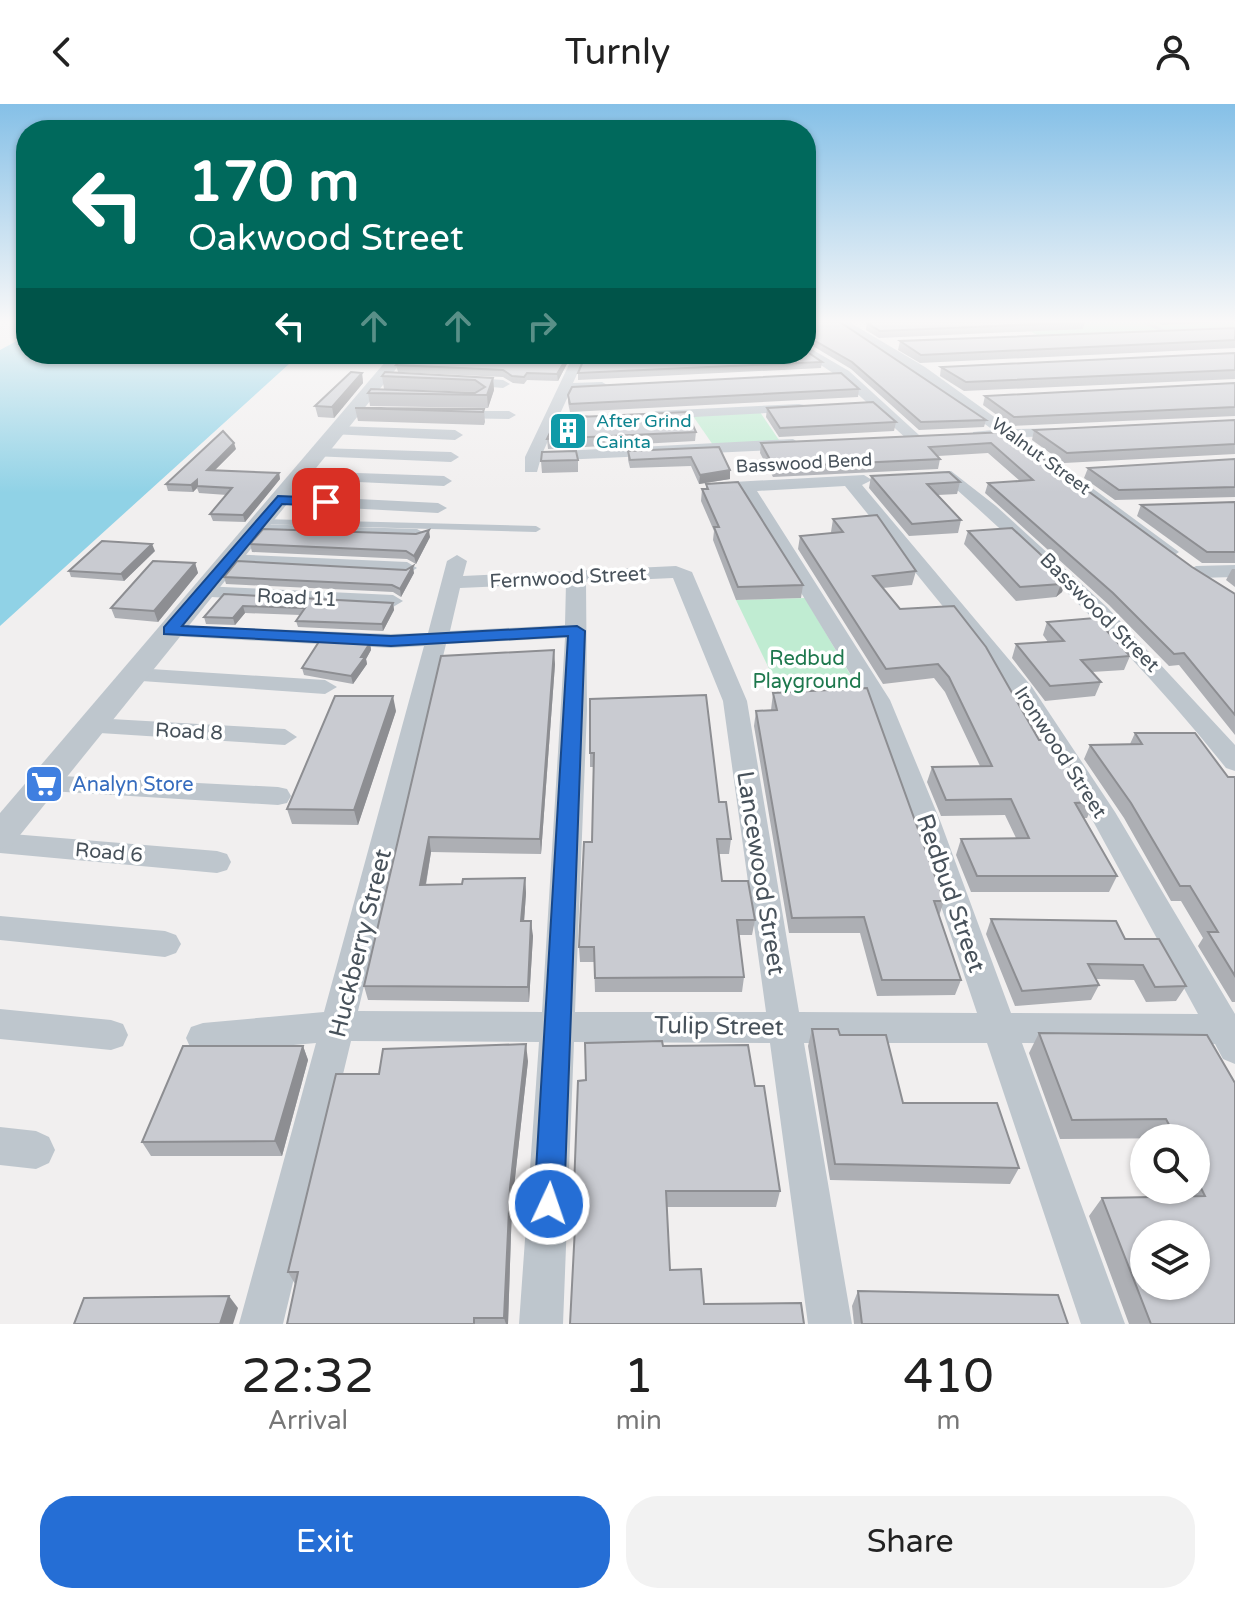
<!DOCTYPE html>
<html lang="en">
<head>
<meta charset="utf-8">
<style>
  :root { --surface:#fff; --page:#f2f2f2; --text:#222; --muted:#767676; --accent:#256ed5 }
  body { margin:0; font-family:"Varela Round",sans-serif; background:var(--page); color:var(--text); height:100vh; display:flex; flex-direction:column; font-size:30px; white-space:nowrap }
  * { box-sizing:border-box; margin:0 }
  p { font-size:26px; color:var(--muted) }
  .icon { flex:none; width:44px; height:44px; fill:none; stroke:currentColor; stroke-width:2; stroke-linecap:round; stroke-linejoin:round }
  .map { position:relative; height:1220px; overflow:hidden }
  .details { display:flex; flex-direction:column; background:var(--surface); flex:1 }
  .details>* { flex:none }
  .top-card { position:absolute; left:16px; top:16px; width:800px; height:244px; border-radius:32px; box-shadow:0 2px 6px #0004; background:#00695c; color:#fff; overflow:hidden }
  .fabs { position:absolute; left:1130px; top:1020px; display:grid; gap:16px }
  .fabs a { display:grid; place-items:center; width:80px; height:80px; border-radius:50%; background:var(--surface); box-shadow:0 2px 6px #0004; font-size:40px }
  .pin { position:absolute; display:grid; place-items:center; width:68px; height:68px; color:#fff; margin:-34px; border-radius:16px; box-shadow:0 4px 12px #0006 }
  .me { position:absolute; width:88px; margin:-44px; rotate:3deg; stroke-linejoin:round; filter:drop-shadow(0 0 6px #0008) }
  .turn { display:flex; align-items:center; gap:28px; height:168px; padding:0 40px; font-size:36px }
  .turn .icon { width:104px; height:104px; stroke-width:2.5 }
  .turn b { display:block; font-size:56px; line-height:68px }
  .lanes { display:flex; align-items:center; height:76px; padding:0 40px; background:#0003; justify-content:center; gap:40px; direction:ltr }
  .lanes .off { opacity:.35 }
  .eta { display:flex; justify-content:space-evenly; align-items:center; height:136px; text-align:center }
  .eta b { font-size:48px; font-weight:600; line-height:56px }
  .action { display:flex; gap:16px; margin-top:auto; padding:16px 40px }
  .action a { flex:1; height:92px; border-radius:32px; background:var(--accent); color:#fff; font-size:32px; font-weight:600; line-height:92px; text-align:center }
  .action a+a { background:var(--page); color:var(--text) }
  header { display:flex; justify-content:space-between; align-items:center; height:104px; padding:0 40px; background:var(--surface); font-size:36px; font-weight:600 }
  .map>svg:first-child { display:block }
  .green { fill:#c0ecd2 }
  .water { fill:#90d2e6 }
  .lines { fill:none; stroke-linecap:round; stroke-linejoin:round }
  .service { fill:#bec6cd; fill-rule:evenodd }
  .minor { fill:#bec6cd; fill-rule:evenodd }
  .tertiary { fill:#bec6cd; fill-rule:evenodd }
  .wall { fill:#adafb4 }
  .shaded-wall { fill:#8d8e92 }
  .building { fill:#c9cbd1; stroke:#8d8e92; stroke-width:2; fill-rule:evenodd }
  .route { fill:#256ed5; stroke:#18488a; stroke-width:2 }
  .labels { text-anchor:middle; stroke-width:7; stroke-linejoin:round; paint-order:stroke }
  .far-culture-label { font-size:18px; fill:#0d838f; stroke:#fff; text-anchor:start }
  .far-street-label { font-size:18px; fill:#48525b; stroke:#fff }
  .street-label { font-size:20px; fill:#48525b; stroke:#fff }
  .park-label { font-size:20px; fill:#1d784d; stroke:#fff }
  .shop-label { font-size:20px; fill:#366cbe; stroke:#fff; text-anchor:start }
  .near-street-label { font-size:24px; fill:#48525b; stroke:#fff }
</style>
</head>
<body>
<header><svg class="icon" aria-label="back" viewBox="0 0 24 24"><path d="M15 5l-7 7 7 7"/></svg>Turnly<svg class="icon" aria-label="person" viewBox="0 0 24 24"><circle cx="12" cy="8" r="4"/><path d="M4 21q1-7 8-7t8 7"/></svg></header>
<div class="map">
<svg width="1235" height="1220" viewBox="0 0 1235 1220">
  <rect width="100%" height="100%" fill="#f1efef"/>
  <g class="green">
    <path d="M1015,218H1235V223L1037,231Z"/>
    <path d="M760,308L781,339L713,341L693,312Z"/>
    <path d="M805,494L867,599L786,600L736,496Z"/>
  </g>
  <path class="water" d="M26,232V250H300L0,522V246Z"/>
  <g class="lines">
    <g class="service">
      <path d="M1139,218H1148L1170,228L1165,229Z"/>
      <path d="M261,415L536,422L541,425L536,428L258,420L257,418Z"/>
    </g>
    <g class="minor">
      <path d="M834,218H849L925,263L1011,325L1070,324L1073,327L1065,332L1023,333L1179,448L1170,454L1163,452L1004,334H973V328L993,326L915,269Z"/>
      <path d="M806,242L849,267L919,331V337H909L839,273L804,250Z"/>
      <path d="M574,250H586L573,279L602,278L609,282L602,286L570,288L559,312L587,311L594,315L587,319L555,321L543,348L793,335L801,340L793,345L540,357L537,368H525V353Z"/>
      <path d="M653,250H725L719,254L650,258L644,254Z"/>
      <path d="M462,273L503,276L510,280L503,284L457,280V274Z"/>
      <path d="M799,300L804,301V307L656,315L649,311L656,307Z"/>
      <path d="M452,307H509L516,311L509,315L447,314L445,311Z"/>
      <path d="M336,322L455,326L463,331L455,336L331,330V324Z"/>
      <path d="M318,344L451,348L459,353L451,358L312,352L310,349Z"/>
      <path d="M299,367L444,372L452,377L444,382L293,375L291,372Z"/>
      <path d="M951,367L996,402L1107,503L1235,641V667L1226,664C1142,559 1048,466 947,377L932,378L924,373L932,368Z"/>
      <path d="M864,371L872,376L862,381L1032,583L1115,708L1235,910V960L1223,955L1215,940L1022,939L1125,1220H1081L987,939H804L852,1220H808L770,939L574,938L563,1220H519L539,938L351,937L283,1220H239L316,939L203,949L191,945L186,934L191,923L203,919L324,908L424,542L391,544L170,532L162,531L159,526L162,521L391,530L428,529L447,457L457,451L467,457L463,472L676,462L692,468L747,597L799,908L977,909L913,719L866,596L740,388L725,383L733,378ZM845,382L1015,591L1094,719L1198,910L1011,909L941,719L890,596L757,387ZM673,474L723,597L766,908H575L587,606L586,478ZM566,479L565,521L450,527L460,484ZM565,534L542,908L358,907L446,540Z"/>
      <path d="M278,391L438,399L447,404L438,409L272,400V392Z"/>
      <path d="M255,420L417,425L426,430L417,435L249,429V421Z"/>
      <path d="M228,450L407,458L417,464L407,470L221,460L218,456Z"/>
      <path d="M1235,461V473L1196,474L1186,468L1196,462Z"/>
      <path d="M201,482L393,491L403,497L393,503L194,492L191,488Z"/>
      <path d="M135,564L325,576L337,583L325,590L127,576L124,571Z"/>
      <path d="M93,614L285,625L297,633L285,641L84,628L81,622Z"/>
      <path d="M42,671L278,683L287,685L291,692L287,699L278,701L33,686L29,680L33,674Z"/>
      <path d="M0,729L217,747L227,750L231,758L227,766L217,769L0,749Z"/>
      <path d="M0,812L165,827L176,831L181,840L176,849L165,853L0,836Z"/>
      <path d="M0,905L111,916L123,920L128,931L123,942L111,946L0,935Z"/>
      <path d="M0,1023L36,1027L49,1033L55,1046L49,1059L36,1065L0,1061Z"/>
    </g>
    <path class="tertiary" d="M392,250H408L12,741L0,745V709Z"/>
  </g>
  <g class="wall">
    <path d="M806,218L986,316L984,323L919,326L851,265L808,239L806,240Z"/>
    <path d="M1085,218L1083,225L879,234L866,226L867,219Z"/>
    <path d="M1157,218H1226L1162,221Z"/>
    <path d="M1235,224V244L920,259L898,246L900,237Z"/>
    <path d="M1235,249V275L964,287L940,272L941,263Z"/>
    <path d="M572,250L558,277L527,276L524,280L513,279L503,273L398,268L396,261Z"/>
    <path d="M611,252L616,255L822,258L821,264L578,276V269Z"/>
    <path d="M362,269L363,279L334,314L318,313L315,302Z"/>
    <path d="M382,272L493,274L494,286L488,304L370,302L368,289L476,288L384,285Z"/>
    <path d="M1235,279V312L1012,322L983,301L985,292Z"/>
    <path d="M859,285L858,293L570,308L568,299V291Z"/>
    <path d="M355,304L484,305L485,318L484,321L358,317Z"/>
    <path d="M767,304L896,318L894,327L779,333L766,313Z"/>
    <path d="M1235,316V350L1064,359L1032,336L1034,326Z"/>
    <path d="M696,328L695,337L548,345L547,335Z"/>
    <path d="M1007,328L1192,463L1235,490V631L1179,561L1169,562L1109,501L985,389L988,379L1020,377L988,349L938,352L940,355L938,365L773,373L760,349L761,339Z"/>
    <path d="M719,343L730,366V375L699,380L691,362L630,364L628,356V347Z"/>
    <path d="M236,345L215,366L279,369L280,375L245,418L213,417L210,410L227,391L199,389L197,384L193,388L168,387L166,380Z"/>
    <path d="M1235,355V393L1115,396L1084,374L1088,364Z"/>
    <path d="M578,356V368L542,369L541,357Z"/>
    <path d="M871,372L960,378L957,390L938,391L961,416L958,429L909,432L869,384Z"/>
    <path d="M706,380L803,481L801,494L736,496L713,436L714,427L701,397L702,385H706Z"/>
    <path d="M1235,398V459H1202L1137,412L1141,401Z"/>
    <path d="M833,415L916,467L912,481L883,484L900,505L1039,636L1094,698L1087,714H1084L1117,772L1109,788H971L956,751L961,735L1016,734L1005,711L941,712L927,678L932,663L980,662L945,588L934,574L883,580L798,445L800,432L832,429L831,428Z"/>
    <path d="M968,427L1066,474L1062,488L1056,493L1016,497L964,440Z"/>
    <path d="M430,433L416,460L407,455L252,448L250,440Z"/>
    <path d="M155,447L124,477L71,473L69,467Z"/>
    <path d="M195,459L198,469L158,518L115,514L111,504Z"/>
    <path d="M1232,465H1235V483L1226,476Z"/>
    <path d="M414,469L401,493L393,488L226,480L224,473Z"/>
    <path d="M224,490L393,499L394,506L383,527L298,523L296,517L300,511L245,509L235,521L206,520L204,513Z"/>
    <path d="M1047,518L1130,552L1124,566L1092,568L1101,578L1095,592L1045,597L1012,554L1016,540L1048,538L1043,531Z"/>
    <path d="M370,539L371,546L366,555L367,560L353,580L304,571L302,564Z"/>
    <path d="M441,552L555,560L541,750L431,748L426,781L462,780L525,774L526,789L524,817L533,832L529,898L368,896L364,882Z"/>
    <path d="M773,589L944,797L939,812L961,876L955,891L877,892L860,829H789L754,622L756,607L771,606Z"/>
    <path d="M590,595L719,698L731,735L729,750H719L722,777L755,816L752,831H739L744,873L742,888H595L594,858H580L579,843L592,738L594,663H590Z"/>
    <path d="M396,607L358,721L292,720L287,705Z"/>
    <path d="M1135,629L1228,673H1235V898H1232L1198,842L1203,834L1181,797H1171L1124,714L1084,655L1090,641L1130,640Z"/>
    <path d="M991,815L1125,835L1186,882L1176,897L1146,898L1134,876L1096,875L1099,881L1091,896L1015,902L986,830Z"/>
    <path d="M812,925L840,931L903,999L1019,1064L1010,1080L830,1076L808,942Z"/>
    <path d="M1039,929L1207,931L1235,1220H1129L1089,1112L1102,1094L1181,1092L1178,1086H1196V1034L1060,1035L1029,949Z"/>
    <path d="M303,942L308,956L282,1052H151L142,1038Z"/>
    <path d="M663,942L755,982L780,1087L776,1103H667L670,1166L704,1200L570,1220L577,1100H575L574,1084L586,976Z"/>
    <path d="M528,957L512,1101L508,1220H287L295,1180L288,1168L379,970Z"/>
    <path d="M858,1187L1068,1220H854L852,1202Z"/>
  </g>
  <g class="shaded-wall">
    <path d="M569,250H572L558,277L557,270Z"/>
    <path d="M362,269L363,279L334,314L332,303Z"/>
    <path d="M493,274L494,286L488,304L487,291Z"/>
    <path d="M234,339L236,345L209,372L207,366Z"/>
    <path d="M730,366V375L699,380L700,371Z"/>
    <path d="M279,369L280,375L245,418L243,411Z"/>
    <path d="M197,376V384L193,388L191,381Z"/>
    <path d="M429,426L430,433L416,460L414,452Z"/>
    <path d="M152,440L155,447L124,477L121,470Z"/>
    <path d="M195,459L198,469L158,518L154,507Z"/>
    <path d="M413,462L414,469L401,493L400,485Z"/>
    <path d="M1066,474L1062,488L1056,493L1061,480Z"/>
    <path d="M393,499L394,506L383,527L382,520Z"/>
    <path d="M243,502L245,509L235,521L233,514Z"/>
    <path d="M370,539L371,546L366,555L367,560L353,580L351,572Z"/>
    <path d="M554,546L555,560L541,750L540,735Z"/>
    <path d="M393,592L396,607L358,721L354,706Z"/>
    <path d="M429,733L431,748L423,796L420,781Z"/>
    <path d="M525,774L526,789L523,832L521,817Z"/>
    <path d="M531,817L533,832L529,898L528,883Z"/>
    <path d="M526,940L528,957L512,1101L508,1220H506L504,1214L510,1084Z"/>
    <path d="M303,942L308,956L282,1052L275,1037Z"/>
    <path d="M229,1192L238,1204L233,1220H220Z"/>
  </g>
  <g class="building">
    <path d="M806,218H840L986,316L921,318L852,258L808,233L806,234Z"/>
    <path d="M872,218H1085L880,227L867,219Z"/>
    <path d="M1235,224V236L921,251L900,237Z"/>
    <path d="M806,247L822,258L578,269L586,250H609L616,255L720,250H806Z"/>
    <path d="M1235,249V266L966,278L941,263Z"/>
    <path d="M405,250H569L557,270L527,269L524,273L512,272L503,266L396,261Z"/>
    <path d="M351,268L362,269L332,303L315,302Z"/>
    <path d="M385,268L493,274L487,291L368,289L371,285L475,289L485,283L475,276L382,272Z"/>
    <path d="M841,269L859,285L570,300L568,291L572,283Z"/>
    <path d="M1235,279V303L1014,313L985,292Z"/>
    <path d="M873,298L896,318L780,324L767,304Z"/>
    <path d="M355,304L484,305L483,308Z"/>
    <path d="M687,308L696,328L547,335L557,314Z"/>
    <path d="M1235,316V340L1067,349L1034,326Z"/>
    <path d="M223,327L234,339L207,366L279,369L243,411L210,410L232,384L197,382V376L191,381L166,380Z"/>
    <path d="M1007,328L1192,463L1235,490V611L1184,549L1174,550L1113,489L988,379L1033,376L991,339L929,343L940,355L774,363L761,339Z"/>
    <path d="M719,343L730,366L700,371L691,353L630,356L628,347Z"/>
    <path d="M576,347L578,356L541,357L542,348Z"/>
    <path d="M1235,355V383L1119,386L1088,364Z"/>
    <path d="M949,368L960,378L927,380L961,416L912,420L871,372Z"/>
    <path d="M738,378L803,481L738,483L714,423H719L702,385H708L706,380Z"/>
    <path d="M1235,398V448H1207L1141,401Z"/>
    <path d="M877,411L916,467L873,472L900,505L954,502L986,543L1039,636H1049L1052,641H1058L1094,698L1075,699L1117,772H977L961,735L1029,734L1011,695L946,696L932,663L992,662L949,573L938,560L886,565L800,432L843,428L833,415Z"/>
    <path d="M1012,424L1066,474L1061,480L1020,483L968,427Z"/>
    <path d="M263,425L416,430L429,426L414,452L406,447L250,440Z"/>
    <path d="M102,437L152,440L121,470L69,467Z"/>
    <path d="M153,457L195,459L154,507L111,504Z"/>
    <path d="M237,457L406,466L413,462L400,485L392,481L224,473Z"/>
    <path d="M224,490L393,499L382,520L296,517L305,504L243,502L233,514L204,513Z"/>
    <path d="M1095,514L1130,552L1081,556L1101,578L1050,582L1016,540L1064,537L1047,518Z"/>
    <path d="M320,536L370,539L361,553H365L351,572L302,564Z"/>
    <path d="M554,546L540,735L429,733L420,781L462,780L463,775L525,774L521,817H531L528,883L364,882L441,552Z"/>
    <path d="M867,584L944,797H934L961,876H882L864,813L792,814L756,607L777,606L773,589Z"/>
    <path d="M706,591L719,698H726L731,735H717L722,777H748L755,816H737L744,873L595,874L594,843H579L584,738H592L594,649H590V595Z"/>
    <path d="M335,592H393L354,706L287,705Z"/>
    <path d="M1135,629H1195L1228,673H1235V872L1208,828H1218L1190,782H1180L1131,699L1090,641L1142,640Z"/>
    <path d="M991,815L1116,817L1125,835H1159L1186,882L1155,883L1143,861L1088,860L1099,881L1022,887Z"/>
    <path d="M812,925H838L840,931H886L903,999H997L1019,1064L835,1060Z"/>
    <path d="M1039,929L1207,931L1235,979V1220H1151L1102,1094L1205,1092L1196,1074V1034H1176L1166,1015L1072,1016ZM1144,1130H1196V1182H1144Z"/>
    <path d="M662,937L663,942L748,941L755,982H764L780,1087H666L670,1166L701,1165L704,1200L801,1199L804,1220H570L577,1084H574L578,977L586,976L585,939Z"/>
    <path d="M526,940L510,1084L504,1214H474V1220H287L298,1168H288L336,970H379L383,945Z"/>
    <path d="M183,942H303L275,1037L142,1038Z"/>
    <path d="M858,1187L1058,1191L1068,1220H862Z"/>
    <path d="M229,1192L220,1220H74L84,1194Z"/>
  </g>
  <linearGradient id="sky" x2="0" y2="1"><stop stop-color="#85c0e7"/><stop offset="0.56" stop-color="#f9f8f8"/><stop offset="1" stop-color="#f9f8f8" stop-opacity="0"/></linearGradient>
  <rect width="1235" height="389" fill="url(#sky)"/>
  <path class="route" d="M278,392L326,394L333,398L326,402L282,400L182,522L391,532L577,522L585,527L564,1100L559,1111L549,1115L538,1111L534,1100L568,532L391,542L164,530V523Z"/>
  <defs>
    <g id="building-square" transform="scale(2)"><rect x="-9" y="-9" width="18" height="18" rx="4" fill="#0f9aa8" stroke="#fff"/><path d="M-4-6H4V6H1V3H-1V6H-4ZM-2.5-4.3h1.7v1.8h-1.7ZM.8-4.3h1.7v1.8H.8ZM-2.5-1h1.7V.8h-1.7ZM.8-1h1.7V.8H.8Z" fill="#fff"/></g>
    <g id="supermarket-square" transform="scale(2)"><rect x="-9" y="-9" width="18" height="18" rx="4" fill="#3f7fe0" stroke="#fff"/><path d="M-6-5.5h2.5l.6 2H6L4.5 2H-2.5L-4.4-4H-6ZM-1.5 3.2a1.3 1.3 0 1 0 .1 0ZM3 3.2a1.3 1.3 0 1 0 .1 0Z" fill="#fff"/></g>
  </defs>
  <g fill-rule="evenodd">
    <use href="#building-square" x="568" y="327"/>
    <use href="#supermarket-square" x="44" y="680"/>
  </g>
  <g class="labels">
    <g class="far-culture-label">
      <text x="596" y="323">After Grind<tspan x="596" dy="21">Cainta</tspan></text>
    </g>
    <g class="far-street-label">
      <text transform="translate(1041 352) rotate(36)" y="6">Walnut Street</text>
      <text transform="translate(804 359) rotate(-3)" y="6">Basswood Bend</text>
    </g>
    <g class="street-label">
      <text transform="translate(568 473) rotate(-3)" y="7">Fernwood Street</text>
      <text transform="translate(297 493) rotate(3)" y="7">Road 11</text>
      <text transform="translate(1100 508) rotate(45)" y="7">Basswood Street</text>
      <text transform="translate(189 627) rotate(3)" y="7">Road 8</text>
      <text transform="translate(1061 648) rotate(57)" y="7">Ironwood Street</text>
      <text transform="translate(109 748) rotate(5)" y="7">Road 6</text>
    </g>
    <g class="park-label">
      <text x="807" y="561">Redbud<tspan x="807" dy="23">Playground</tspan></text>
    </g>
    <g class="shop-label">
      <text x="72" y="687">Analyn Store</text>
    </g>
    <g class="near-street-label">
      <text transform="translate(761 769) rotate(81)" y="8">Lancewood Street</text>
      <text transform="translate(951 789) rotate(71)" y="8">Redbud Street</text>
      <text transform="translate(360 839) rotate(-76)" y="8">Huckberry Street</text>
      <text transform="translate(719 922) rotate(1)" y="8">Tulip Street</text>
    </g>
  </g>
</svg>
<div class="fabs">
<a><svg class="icon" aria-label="search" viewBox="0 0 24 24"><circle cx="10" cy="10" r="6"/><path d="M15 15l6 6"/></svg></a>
<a><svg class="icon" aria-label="layers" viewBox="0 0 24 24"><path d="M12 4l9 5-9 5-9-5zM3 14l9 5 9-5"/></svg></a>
</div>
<div class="pin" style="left:326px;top:398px;background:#d93025"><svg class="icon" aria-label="arrive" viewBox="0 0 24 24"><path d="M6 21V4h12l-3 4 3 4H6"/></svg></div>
<svg class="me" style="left:549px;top:1100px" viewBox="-20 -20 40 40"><circle r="17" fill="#256ed5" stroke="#fff" stroke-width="3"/><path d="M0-11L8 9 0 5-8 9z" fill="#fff"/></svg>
<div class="top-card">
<div class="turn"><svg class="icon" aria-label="left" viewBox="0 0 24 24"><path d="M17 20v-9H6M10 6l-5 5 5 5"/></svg><div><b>170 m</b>Oakwood Street</div></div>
<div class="lanes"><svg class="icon" aria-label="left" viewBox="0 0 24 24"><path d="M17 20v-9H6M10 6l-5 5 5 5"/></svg><svg class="icon off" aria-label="ahead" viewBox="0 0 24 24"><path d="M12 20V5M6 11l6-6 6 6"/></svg><svg class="icon off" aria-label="ahead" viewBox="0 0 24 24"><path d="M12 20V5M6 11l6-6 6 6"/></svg><svg class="icon off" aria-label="right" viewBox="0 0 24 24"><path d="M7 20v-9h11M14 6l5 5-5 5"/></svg></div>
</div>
</div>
<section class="details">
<div class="eta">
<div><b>22:32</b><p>Arrival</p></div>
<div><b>1</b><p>min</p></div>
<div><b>410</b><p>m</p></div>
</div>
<div class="action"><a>Exit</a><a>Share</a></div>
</section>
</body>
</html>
